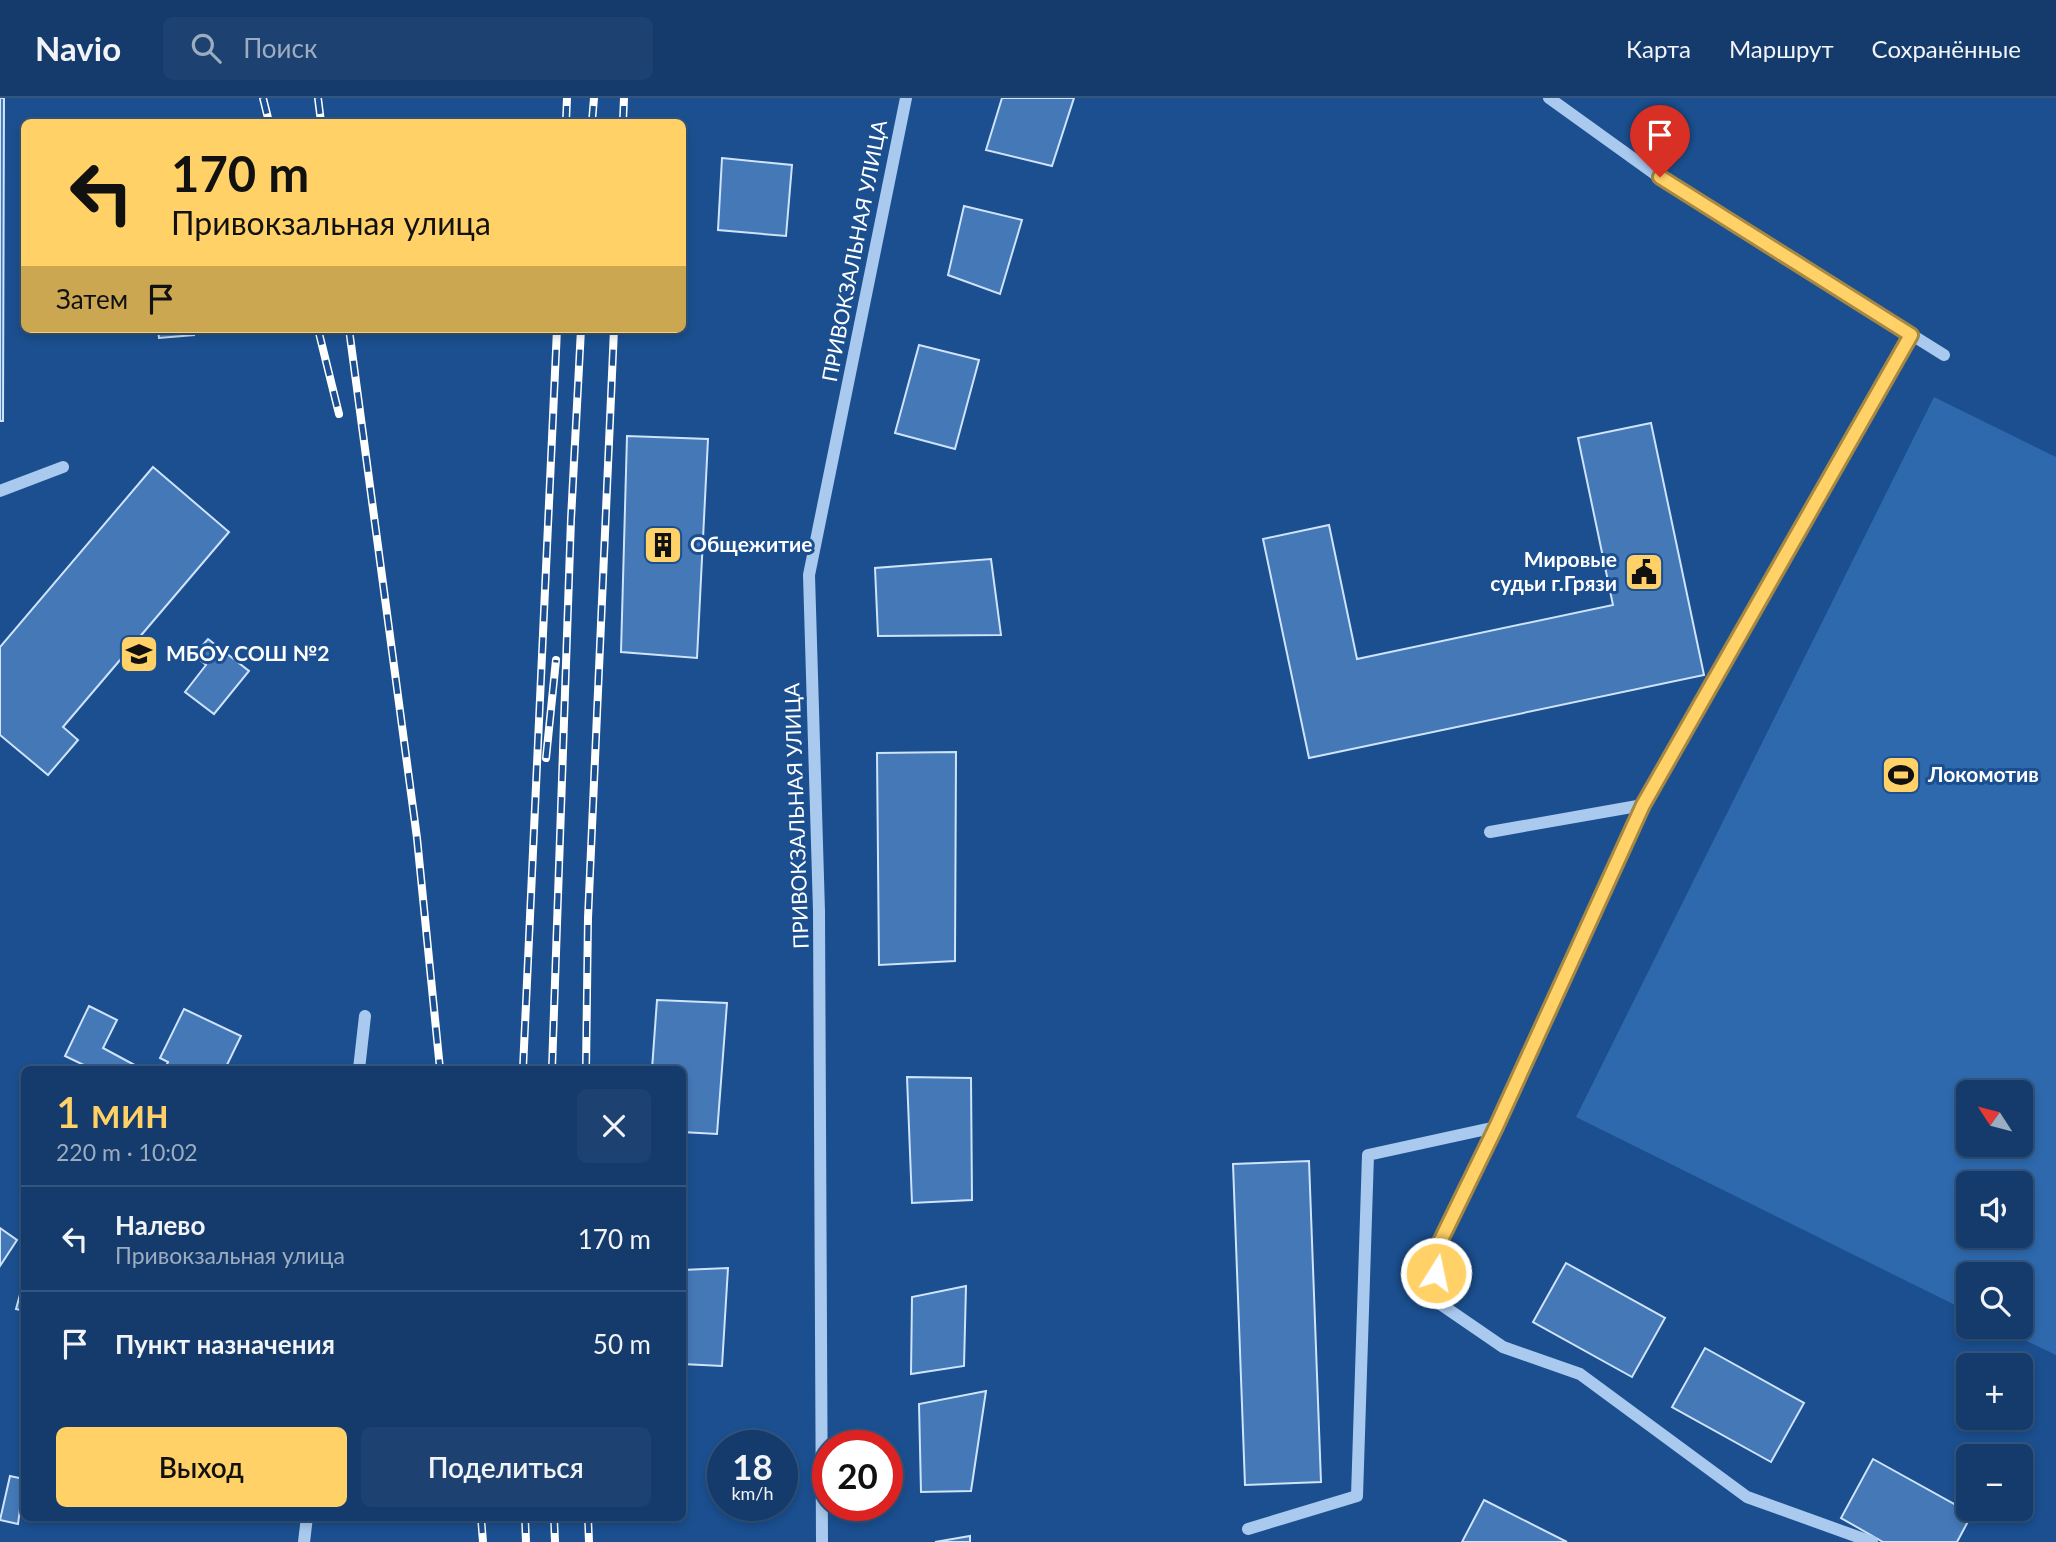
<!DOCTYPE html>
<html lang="ru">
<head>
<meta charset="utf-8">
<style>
  :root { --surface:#143b6b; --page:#1d4271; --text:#f1f3f6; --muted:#9dadc1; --line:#33557e; --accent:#ffd166 }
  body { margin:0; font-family:Lato,sans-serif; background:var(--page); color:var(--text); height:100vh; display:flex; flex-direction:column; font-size:26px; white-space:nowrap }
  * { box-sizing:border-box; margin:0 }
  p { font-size:23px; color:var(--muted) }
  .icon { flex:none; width:38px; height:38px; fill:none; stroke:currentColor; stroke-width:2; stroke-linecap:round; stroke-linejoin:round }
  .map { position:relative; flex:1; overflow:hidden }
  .side { position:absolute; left:21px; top:968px; width:665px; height:455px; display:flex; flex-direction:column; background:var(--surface); border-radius:10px; box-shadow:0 4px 10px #0003,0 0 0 2px var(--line) }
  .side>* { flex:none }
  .hud { position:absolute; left:21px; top:21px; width:665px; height:214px; border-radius:10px; box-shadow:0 4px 10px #0003,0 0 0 2px var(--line); background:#ffd166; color:#111; overflow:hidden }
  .needle { width:46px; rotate:306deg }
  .fabs { position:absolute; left:1956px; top:982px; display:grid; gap:14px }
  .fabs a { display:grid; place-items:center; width:77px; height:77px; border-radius:10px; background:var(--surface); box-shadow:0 4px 10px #0003,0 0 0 2px var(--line); font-size:35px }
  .speed { position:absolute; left:707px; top:1332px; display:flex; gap:14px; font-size:35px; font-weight:700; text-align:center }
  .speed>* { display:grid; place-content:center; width:91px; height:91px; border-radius:50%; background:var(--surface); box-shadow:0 4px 10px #0003,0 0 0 2px var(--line); line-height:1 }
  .speed small { font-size:18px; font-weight:400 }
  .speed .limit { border:10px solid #d22; background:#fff; color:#111 }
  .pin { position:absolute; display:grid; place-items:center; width:60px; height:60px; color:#fff; margin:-72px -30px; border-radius:50% 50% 50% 0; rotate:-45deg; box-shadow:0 0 7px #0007 }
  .pin .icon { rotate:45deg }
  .me { position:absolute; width:77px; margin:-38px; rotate:10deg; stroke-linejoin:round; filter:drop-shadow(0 0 5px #0008) }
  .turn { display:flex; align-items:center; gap:24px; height:147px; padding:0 35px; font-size:32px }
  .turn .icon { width:91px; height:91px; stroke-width:2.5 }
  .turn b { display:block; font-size:49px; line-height:60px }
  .then { display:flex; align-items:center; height:66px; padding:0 35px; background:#0003; gap:14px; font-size:26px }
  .round { display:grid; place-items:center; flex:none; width:74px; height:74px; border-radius:10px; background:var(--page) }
  .headline { display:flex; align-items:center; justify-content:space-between; height:119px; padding:0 35px }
  h1 { font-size:42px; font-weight:600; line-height:52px; color:var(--accent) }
  .action { display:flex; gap:14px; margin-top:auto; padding:14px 35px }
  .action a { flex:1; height:80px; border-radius:10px; background:var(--accent); color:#111; font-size:28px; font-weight:600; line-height:80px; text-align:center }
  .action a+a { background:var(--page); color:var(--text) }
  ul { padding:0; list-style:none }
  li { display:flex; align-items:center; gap:21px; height:105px; padding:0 35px; border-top:2px solid var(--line) }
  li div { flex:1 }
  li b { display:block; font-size:26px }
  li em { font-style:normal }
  header { display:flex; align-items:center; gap:42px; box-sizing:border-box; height:98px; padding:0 35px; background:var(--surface); border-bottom:2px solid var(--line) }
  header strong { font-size:33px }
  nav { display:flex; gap:38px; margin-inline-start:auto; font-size:24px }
  .search { width:490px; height:63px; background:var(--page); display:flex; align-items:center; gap:18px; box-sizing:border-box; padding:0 24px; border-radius:10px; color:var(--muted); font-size:26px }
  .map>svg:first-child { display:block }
  .green { fill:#2e69ad; fill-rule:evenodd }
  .building { fill:#4478b7; stroke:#cfe3fa; stroke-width:2 }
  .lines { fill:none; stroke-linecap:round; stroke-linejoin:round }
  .minor { stroke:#a9c9ee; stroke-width:12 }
  .rail-casing { stroke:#fff; stroke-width:8 }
  .rail { stroke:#1b4f8f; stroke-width:5; stroke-dasharray:16; stroke-linecap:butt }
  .route-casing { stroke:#a68842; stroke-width:18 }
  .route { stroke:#ffd166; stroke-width:12 }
  .labels { text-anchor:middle; stroke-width:6; stroke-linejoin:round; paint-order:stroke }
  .street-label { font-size:21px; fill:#fff; stroke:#1b4f8f }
  .poi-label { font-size:21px; font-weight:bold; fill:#fff; stroke:#1b4f8f; text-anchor:start }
</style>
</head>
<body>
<header>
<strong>Navio</strong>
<div class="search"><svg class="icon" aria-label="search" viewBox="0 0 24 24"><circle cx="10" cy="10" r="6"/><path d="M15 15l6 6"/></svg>Поиск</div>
<nav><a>Карта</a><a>Маршрут</a><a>Сохранённые</a></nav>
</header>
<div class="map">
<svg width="2056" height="1444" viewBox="0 0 2056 1444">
  <rect width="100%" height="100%" fill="#1b4f8f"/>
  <path class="green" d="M1934,299L2056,359V1257L1998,1229L2021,1228V1176H1969V1214L1576,1019ZM1969,994H2021V1046H1969ZM2021,1085V1138H1969V1085Z"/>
  <g class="building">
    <path d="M0,0H4L3,323H0Z"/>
    <path d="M1002,0H1074L1052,68L986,52Z"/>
    <path d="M722,60L792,67L786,138L718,132Z"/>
    <path d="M964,108L1022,122L1000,196L948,177Z"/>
    <path d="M158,231H193L194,237L159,240Z"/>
    <path d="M919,247L979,262L955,351L895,335Z"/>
    <path d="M1651,325L1704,577L1309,660L1263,441L1329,427L1357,561L1613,507L1578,340Z"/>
    <path d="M627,338L708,341L697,560L621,554Z"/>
    <path d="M153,369L229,434L63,629L78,642L48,677L0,637V549Z"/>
    <path d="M991,461L1001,537L878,538L875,470Z"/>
    <path d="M208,541L249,573L214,616L185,594L206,567L194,557Z"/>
    <path d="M956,654L955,863L879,867L877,655Z"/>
    <path d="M657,902L727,905L717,1036L682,1034V971H652Z"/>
    <path d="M89,908L117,922L103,950L142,971H92L65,958Z"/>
    <path d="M184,911L241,938L225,971H165L168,964L160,960Z"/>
    <path d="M907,979L971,980L972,1102L912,1105Z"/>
    <path d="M1309,1063L1321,1384L1245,1387L1233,1066Z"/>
    <path d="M0,1130L17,1142L0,1168Z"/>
    <path d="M1566,1165L1665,1220L1632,1279L1533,1224Z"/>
    <path d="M728,1170L722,1268L682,1266V1172Z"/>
    <path d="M24,1182V1213L16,1211Z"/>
    <path d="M966,1188L964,1268L911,1276L912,1199Z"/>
    <path d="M1705,1250L1804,1305L1771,1364L1672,1309Z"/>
    <path d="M986,1293L971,1393L921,1394L919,1306Z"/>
    <path d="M1873,1361L1972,1416L1957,1444H1883L1841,1420Z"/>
    <path d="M10,1378L24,1381L18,1426L0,1422Z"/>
    <path d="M1484,1402L1567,1444H1462Z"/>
    <path d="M970,1438V1444H935Z"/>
  </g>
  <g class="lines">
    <g class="minor">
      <path d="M1549,0L1659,79L1944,257"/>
      <path d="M0,393L63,369"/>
      <path d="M1643,707L1496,1029L1438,1148L1433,1201L1503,1249L1580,1276L1747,1399L1872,1444"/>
      <path d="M1490,734L1643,707L1911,237"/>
      <path d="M359,971L365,918"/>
      <path d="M1248,1431L1357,1398L1368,1057L1496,1029"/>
      <path d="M304,1444L307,1419"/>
      <path d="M822,1444L819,813L809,477L906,0"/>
    </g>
    <g class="rail-casing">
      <g id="rail">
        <path d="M263,0L269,24"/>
        <path d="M318,0L321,24"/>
        <path d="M566,24L567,0"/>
        <path d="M592,24L594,0"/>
        <path d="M623,24L624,0"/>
        <path d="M318,231L339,316"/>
        <path d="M349,231L417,740L440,971"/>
        <path d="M546,660L556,562"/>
        <path d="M523,971L557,231"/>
        <path d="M552,971L571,421L581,231"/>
        <path d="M586,971L588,820L614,231"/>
        <path d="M481,1419L483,1444"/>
        <path d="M525,1419L526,1444"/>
        <path d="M554,1419L555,1444"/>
        <path d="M588,1419L589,1444"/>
      </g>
    </g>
    <use href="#rail" class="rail"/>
  </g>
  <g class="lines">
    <g class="route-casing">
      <path id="route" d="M1436,1175L1438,1148L1496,1029L1643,707L1911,237L1660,79"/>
    </g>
    <use href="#route" class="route"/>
  </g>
  <defs>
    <g id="building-square" transform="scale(2.0125)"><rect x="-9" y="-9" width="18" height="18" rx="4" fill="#ffd166" stroke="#1b4f8f"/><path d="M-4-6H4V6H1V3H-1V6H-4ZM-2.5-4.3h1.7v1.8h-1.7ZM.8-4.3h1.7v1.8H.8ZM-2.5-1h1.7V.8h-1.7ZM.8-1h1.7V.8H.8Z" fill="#111"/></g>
    <g id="civic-square" transform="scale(2.0125)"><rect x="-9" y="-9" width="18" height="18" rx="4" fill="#ffd166" stroke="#1b4f8f"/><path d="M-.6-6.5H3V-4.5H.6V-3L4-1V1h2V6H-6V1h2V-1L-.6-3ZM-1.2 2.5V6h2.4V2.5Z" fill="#111"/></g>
    <g id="school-square" transform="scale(2.0125)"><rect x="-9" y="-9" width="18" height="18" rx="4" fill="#ffd166" stroke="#1b4f8f"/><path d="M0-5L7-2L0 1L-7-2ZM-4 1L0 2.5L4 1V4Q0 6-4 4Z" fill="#111"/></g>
    <g id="stadium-square" transform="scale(2.0125)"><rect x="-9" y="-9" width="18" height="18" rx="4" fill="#ffd166" stroke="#1b4f8f"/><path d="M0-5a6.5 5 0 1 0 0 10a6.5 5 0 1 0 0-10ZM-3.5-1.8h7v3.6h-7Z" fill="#111"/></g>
  </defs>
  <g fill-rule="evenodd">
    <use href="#building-square" x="663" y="447"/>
    <use href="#civic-square" x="1644" y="474"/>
    <use href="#school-square" x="139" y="556"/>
    <use href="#stadium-square" x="1901" y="677"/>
  </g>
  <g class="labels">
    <g class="street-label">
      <text transform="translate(855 153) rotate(-79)" y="7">ПРИВОКЗАЛЬНАЯ УЛИЦА</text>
      <text transform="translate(797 718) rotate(-92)" y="7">ПРИВОКЗАЛЬНАЯ УЛИЦА</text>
    </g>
    <g class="poi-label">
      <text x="690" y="454">Общежитие</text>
      <text x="1617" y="469" text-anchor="end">Мировые<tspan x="1617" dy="24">судьи г.Грязи</tspan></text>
      <text x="166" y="563">МБОУ СОШ №2</text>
      <text x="1928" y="684">Локомотив</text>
    </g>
  </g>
</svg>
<div class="fabs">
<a><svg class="needle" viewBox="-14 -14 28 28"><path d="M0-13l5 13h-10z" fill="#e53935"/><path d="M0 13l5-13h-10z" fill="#9dadc1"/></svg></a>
<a><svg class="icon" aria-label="sound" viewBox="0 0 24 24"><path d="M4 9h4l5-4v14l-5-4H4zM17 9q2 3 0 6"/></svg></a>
<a><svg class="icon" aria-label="search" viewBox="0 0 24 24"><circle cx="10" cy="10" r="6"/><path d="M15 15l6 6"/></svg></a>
<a>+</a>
<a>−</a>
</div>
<div class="speed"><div>18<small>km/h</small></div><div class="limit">20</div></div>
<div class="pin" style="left:1660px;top:79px;background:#d93025"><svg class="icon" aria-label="arrive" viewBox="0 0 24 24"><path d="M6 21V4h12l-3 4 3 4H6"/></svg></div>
<svg class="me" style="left:1436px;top:1175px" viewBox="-20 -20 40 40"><circle r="17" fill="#ffd166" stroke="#fff" stroke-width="3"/><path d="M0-11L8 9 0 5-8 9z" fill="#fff"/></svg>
<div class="hud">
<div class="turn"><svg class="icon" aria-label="left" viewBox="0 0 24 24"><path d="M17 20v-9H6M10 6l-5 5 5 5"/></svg><div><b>170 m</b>Привокзальная улица</div></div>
<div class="then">Затем<svg class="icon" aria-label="arrive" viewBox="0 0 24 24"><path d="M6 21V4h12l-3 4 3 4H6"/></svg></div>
</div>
<section class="side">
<div class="headline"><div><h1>1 мин</h1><p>220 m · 10:02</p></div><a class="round"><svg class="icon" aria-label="close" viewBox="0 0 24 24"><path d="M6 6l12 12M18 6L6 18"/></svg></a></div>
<ul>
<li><svg class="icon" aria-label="left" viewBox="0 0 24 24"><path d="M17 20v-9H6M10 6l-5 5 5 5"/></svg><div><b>Налево</b><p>Привокзальная улица</p></div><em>170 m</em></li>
<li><svg class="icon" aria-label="arrive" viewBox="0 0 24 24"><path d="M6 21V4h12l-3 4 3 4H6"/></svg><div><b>Пункт назначения</b></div><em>50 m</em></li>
</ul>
<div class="action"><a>Выход</a><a>Поделиться</a></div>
</section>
</div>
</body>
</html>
